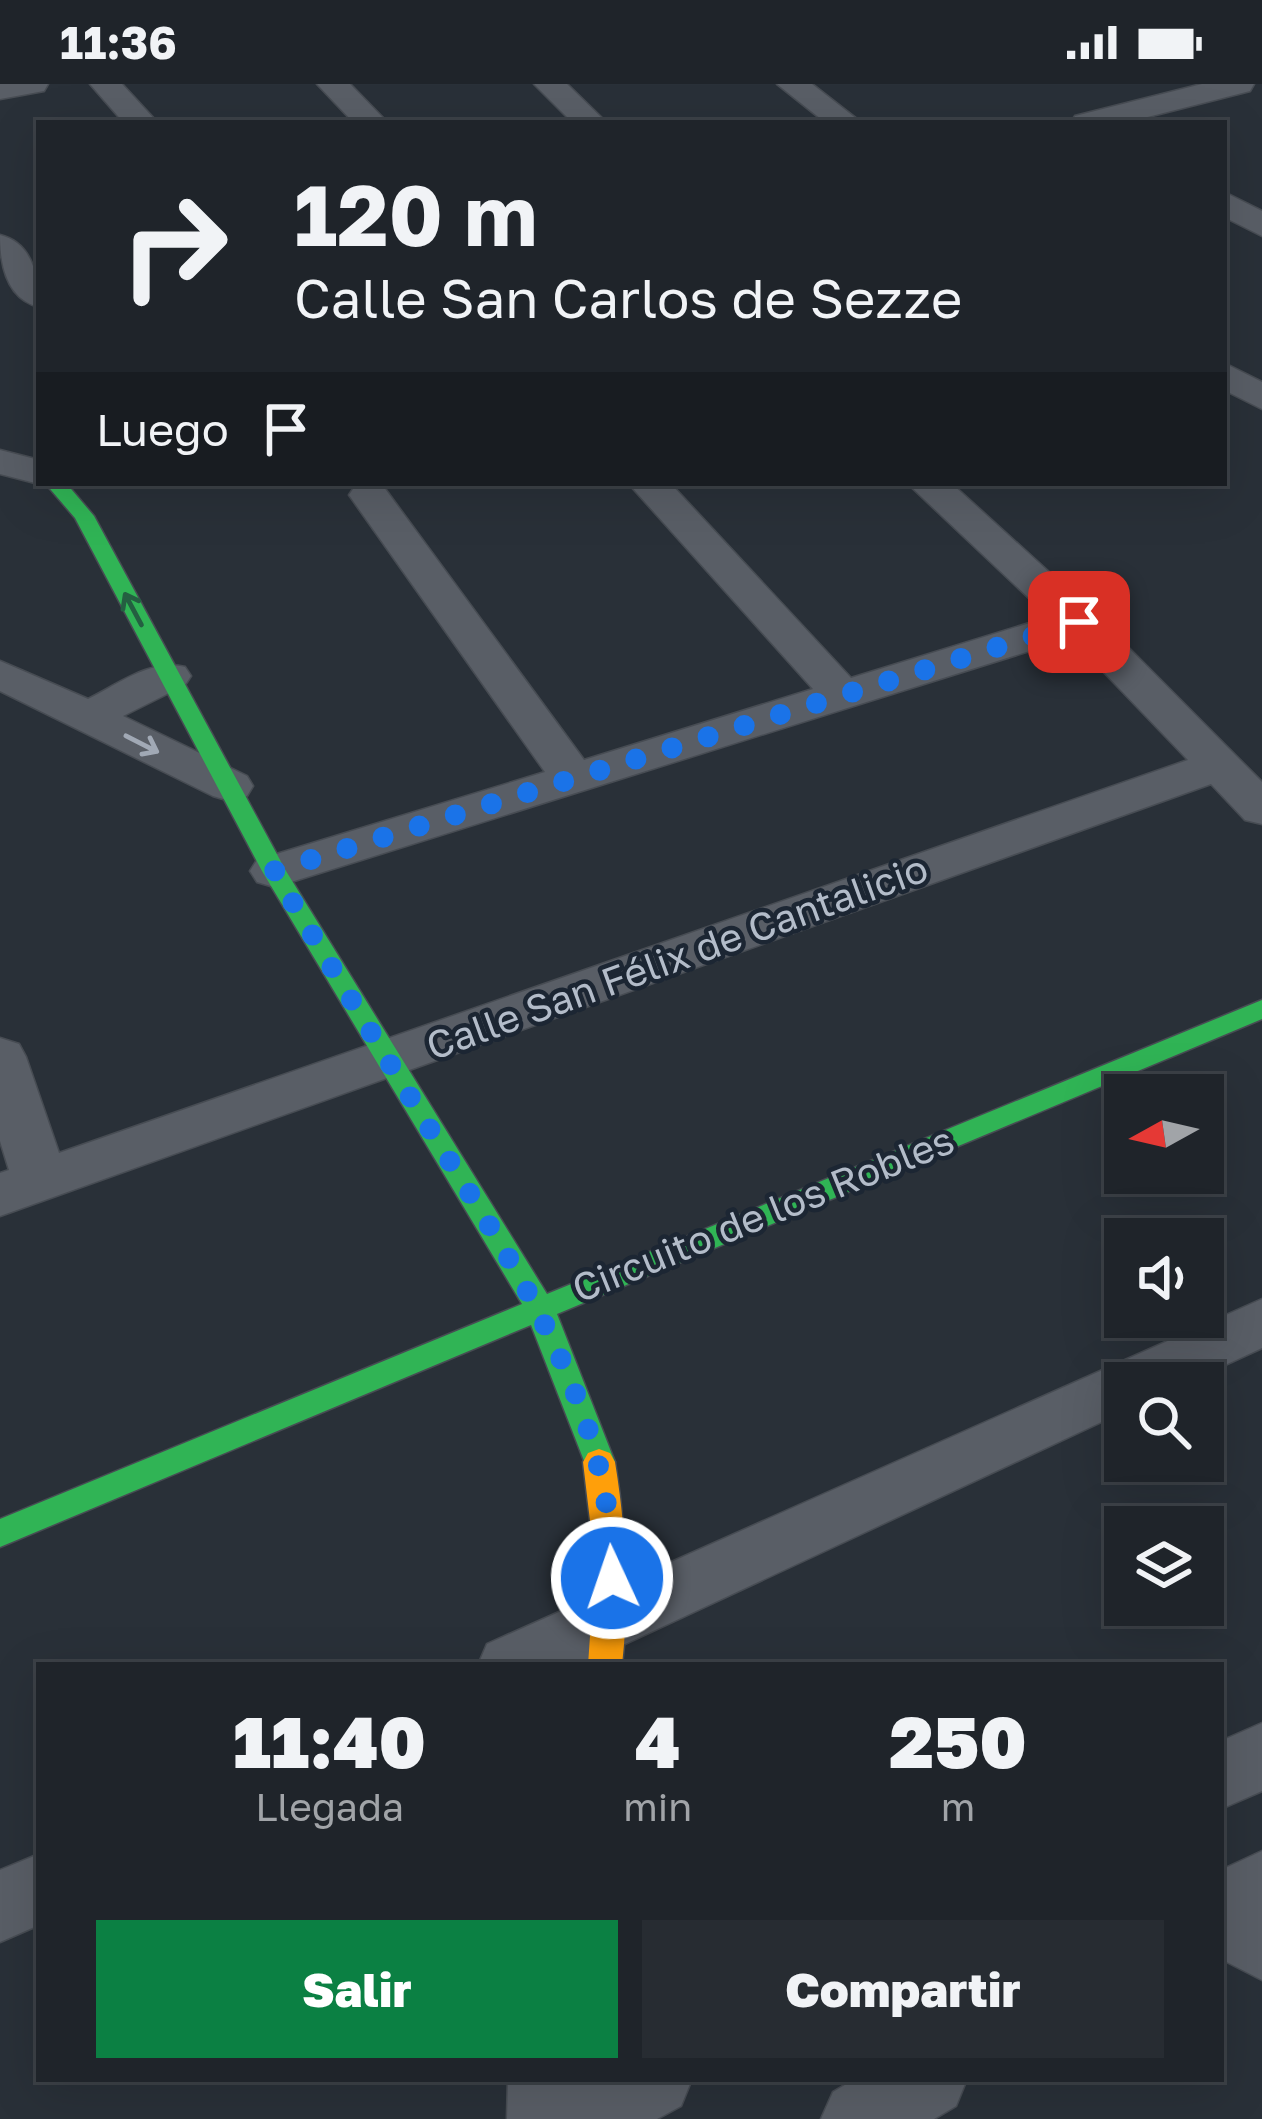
<!DOCTYPE html>
<html lang="es">
<head>
<meta charset="utf-8">
<style>
  :root { --surface:#1f242a; --page:#272c32; --text:#f1f3f6; --muted:#a1a4a8; --line:#3c4147; --accent:#0b8043 }
  body { margin:0; font-family:"Golos Text",sans-serif; background:var(--page); color:var(--text); height:100vh; display:flex; flex-direction:column; font-size:45px; white-space:nowrap }
  * { box-sizing:border-box; margin:0 }
  p { font-size:39px; color:var(--muted) }
  .icon { flex:none; width:66px; height:66px; fill:none; stroke:currentColor; stroke-width:2; stroke-linecap:round; stroke-linejoin:round }
  .map { position:relative; flex:1; overflow:hidden }
  .sheet { position:absolute; left:36px; top:1578px; width:1188px; height:420px; display:flex; flex-direction:column; background:var(--surface); border-radius:0px; box-shadow:0 12px 48px #0002,0 0 0 3px var(--line) }
  .sheet>* { flex:none }
  .top-card { position:absolute; left:36px; top:36px; width:1191px; height:366px; border-radius:0px; box-shadow:0 12px 48px #0002,0 0 0 3px var(--line); background:#1f242a; color:var(--text); overflow:hidden }
  .needle { width:78px; rotate:262deg }
  .fabs { position:absolute; left:1104px; top:990px; display:grid; gap:24px }
  .fabs a { display:grid; place-items:center; width:120px; height:120px; border-radius:0px; background:var(--surface); box-shadow:0 12px 48px #0002,0 0 0 3px var(--line); font-size:60px }
  .pin { position:absolute; display:grid; place-items:center; width:102px; height:102px; color:#fff; margin:-51px; border-radius:24px; box-shadow:0 6px 18px #0006 }
  .me { position:absolute; width:132px; margin:-66px; rotate:357deg; stroke-linejoin:round; filter:drop-shadow(0 0 9px #0008) }
  .turn { display:flex; align-items:center; gap:42px; height:252px; padding:0 60px; font-size:54px }
  .turn .icon { width:156px; height:156px; stroke-width:2.5 }
  .turn b { display:block; font-size:84px; line-height:102px }
  .then { display:flex; align-items:center; height:114px; padding:0 60px; background:#0003; gap:24px; font-size:45px }
  .eta { display:flex; justify-content:space-evenly; align-items:center; height:204px; text-align:center }
  .eta b { font-size:72px; font-weight:800; line-height:84px }
  .primary-button { display:flex; gap:24px; margin-top:auto; padding:24px 60px }
  .primary-button a { flex:1; height:138px; border-radius:0px; background:var(--accent); color:#fff; font-size:48px; font-weight:800; line-height:138px; text-align:center }
  .primary-button a+a { background:var(--page); color:var(--text) }
  .status { display:flex; justify-content:space-between; align-items:center; height:84px; padding:0 60px; background:var(--surface); direction:ltr }
  .status svg { height:33px; fill:currentColor }
  .map>svg:first-child { display:block }
  .lines { fill:none; stroke-linecap:round; stroke-linejoin:round }
  .street-casing { stroke:#474c53; stroke-width:3 }
  .fast-casing { stroke:#474c53; stroke-width:3 }
  .slow-casing { stroke:#474c53; stroke-width:3 }
  .street { fill:#595e66; fill-rule:evenodd }
  .fast { fill:#30b455; fill-rule:evenodd }
  .slow { fill:#ff9f0a; fill-rule:evenodd }
  .oneway { stroke:#245f41 }
  .oneway2 { stroke:#a1a9b5 }
  .route { stroke:#1a73e8; stroke-width:21; stroke-dasharray:0 37.8 }
  .labels { text-anchor:middle; stroke-width:9; stroke-linejoin:round; paint-order:stroke }
  .street-label { font-size:39px; fill:#b3bcc9; stroke:#1c2633 }
</style>
</head>
<body>
<div class="status"><b>11:36</b><svg viewBox="0 0 49 12"><path d="M0 12V9h3v3zM5 12V6h3v6zM10 12V3h3v9zM15 12V0h3v12zM26 1h20v11H26zM47 4h2v5h-2z"/></svg></div>
<div class="map">
<svg width="1262" height="2035" viewBox="0 0 1262 2035">
  <rect width="100%" height="100%" fill="#293038"/>
  <g class="lines">
    <g class="street-casing">
      <g id="street">
        <path d="M0,0H48L44,7L0,15Z"/>
        <path d="M90,0H122L158,39H124Z"/>
        <path d="M317,0H350L388,39H354Z"/>
        <path d="M534,0H567L607,39H573Z"/>
        <path d="M777,0H812L862,39H826Z"/>
        <path d="M1202,0H1254L1250,7L1124,39H1070L1075,32Z"/>
        <path d="M1224,108L1262,127V152L1224,133Z"/>
        <path d="M0,151C33,159 39,194 39,223C6,215 0,179 0,151Z"/>
        <path d="M1224,279L1262,298V325L1224,306Z"/>
        <path d="M0,366L39,376V399H43L39,400L0,390Z"/>
        <path d="M369,399L383,402L584,676L813,605L628,399H670L851,594L1049,533L907,399H951L1094,529L1262,698V740L1245,736L1211,700L0,1132V1089L9,1086L0,1057V954L19,960L26,973L59,1069L1188,676L1071,554L291,798L274,803L257,798L250,787L257,776L545,688L349,411L355,402Z"/>
        <path d="M0,577L88,615C117,601 151,574 185,583L191,592L185,601L123,632L247,692L253,702L247,712L230,717L213,712L0,607Z"/>
        <path d="M1262,1215V1264L1186,1299H1125V1327L580,1581H478L487,1560Z"/>
        <path d="M1262,1639V1707L1221,1725V1657Z"/>
        <path d="M1262,1767V1896L1221,1875V1786Z"/>
        <path d="M39,1770V1841L0,1858V1786Z"/>
        <path d="M508,1995H692L681,2022L657,2035H507Z"/>
        <path d="M855,1995H967L956,2022L934,2035H821L833,2008Z"/>
      </g>
    </g>
    <g class="fast-casing">
      <path id="fast" d="M45,399H66L94,432L286,787L547,1210L1262,916V935L557,1230L615,1378L610,1387L599,1391L588,1387L531,1241L0,1463V1435L522,1220L262,787L75,434Z"/>
    </g>
    <g class="slow-casing">
      <path id="slow" d="M599,1365L610,1369L615,1378C626,1446 630,1512 622,1581H588L595,1479L583,1378L588,1369Z"/>
    </g>
    <use href="#street" class="street"/>
    <use href="#fast" class="fast"/>
    <use href="#slow" class="slow"/>
  </g>
  <defs><path id="oneway-shaft" d="M-6 0H5M1.5-3L5.5 0L1.5 3" fill="none" stroke-width="1.6" stroke-linecap="round" stroke-linejoin="round" transform="scale(3)"/></defs>
  <use class="oneway" href="#oneway-shaft" transform="translate(133 525) rotate(-118)"/>
  <use class="oneway2" href="#oneway-shaft" transform="translate(142 660) rotate(27)"/>
  <g class="lines">
    <path class="route" d="M612,1494C614,1324 510,1176 425,1037C374,954 324,870 274,787L1079,538"/>
  </g>
  <g class="labels">
    <g class="street-label">
      <text transform="translate(677 873) rotate(-20)" y="14">Calle San Félix de Cantalicio</text>
      <text transform="translate(763 1130) rotate(-22)" y="14">Circuito de los Robles</text>
    </g>
  </g>
</svg>
<div class="fabs">
<a><svg class="needle" viewBox="-14 -14 28 28"><path d="M0-13l5 13h-10z" fill="#e53935"/><path d="M0 13l5-13h-10z" fill="#a1a4a8"/></svg></a>
<a><svg class="icon" aria-label="sound" viewBox="0 0 24 24"><path d="M4 9h4l5-4v14l-5-4H4zM17 9q2 3 0 6"/></svg></a>
<a><svg class="icon" aria-label="search" viewBox="0 0 24 24"><circle cx="10" cy="10" r="6"/><path d="M15 15l6 6"/></svg></a>
<a><svg class="icon" aria-label="layers" viewBox="0 0 24 24"><path d="M12 4l9 5-9 5-9-5zM3 14l9 5 9-5"/></svg></a>
</div>
<div class="pin" style="left:1079px;top:538px;background:#d93025"><svg class="icon" aria-label="arrive" viewBox="0 0 24 24"><path d="M6 21V4h12l-3 4 3 4H6"/></svg></div>
<svg class="me" style="left:612px;top:1494px" viewBox="-20 -20 40 40"><circle r="17" fill="#1a73e8" stroke="#fff" stroke-width="3"/><path d="M0-11L8 9 0 5-8 9z" fill="#fff"/></svg>
<div class="top-card">
<div class="turn"><svg class="icon" aria-label="right" viewBox="0 0 24 24"><path d="M7 20v-9h11M14 6l5 5-5 5"/></svg><div><b>120 m</b>Calle San Carlos de Sezze</div></div>
<div class="then">Luego<svg class="icon" aria-label="arrive" viewBox="0 0 24 24"><path d="M6 21V4h12l-3 4 3 4H6"/></svg></div>
</div>
<section class="sheet">
<div class="eta">
<div><b>11:40</b><p>Llegada</p></div>
<div><b>4</b><p>min</p></div>
<div><b>250</b><p>m</p></div>
</div>
<div class="primary-button"><a>Salir</a><a>Compartir</a></div>
</section>
</div>
</body>
</html>
